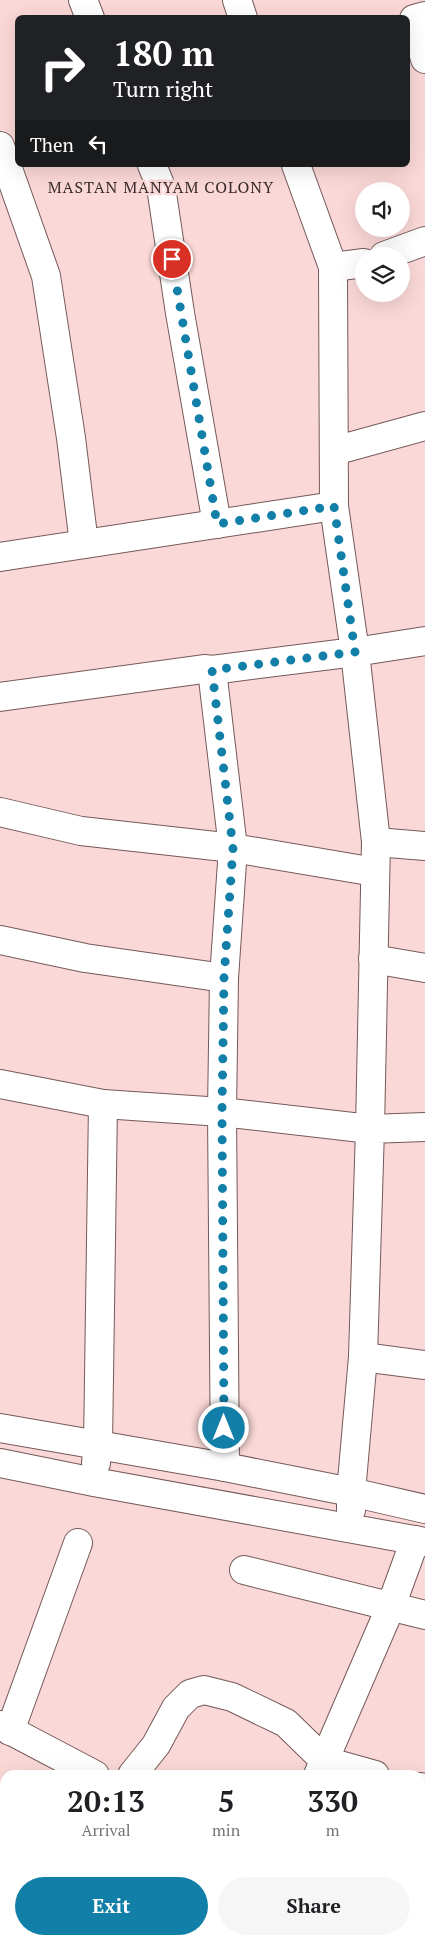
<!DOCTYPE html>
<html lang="en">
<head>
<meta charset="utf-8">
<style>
  :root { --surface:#fff; --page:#f6f6f6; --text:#202124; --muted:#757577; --accent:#127fa8 }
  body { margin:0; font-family:"PT Serif",serif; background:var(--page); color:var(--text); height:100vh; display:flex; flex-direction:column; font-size:19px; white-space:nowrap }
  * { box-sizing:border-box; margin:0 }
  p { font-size:16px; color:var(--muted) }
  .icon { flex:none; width:28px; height:28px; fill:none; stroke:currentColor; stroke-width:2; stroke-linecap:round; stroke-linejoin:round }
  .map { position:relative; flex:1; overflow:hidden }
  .panel { position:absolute; left:0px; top:1770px; width:425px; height:175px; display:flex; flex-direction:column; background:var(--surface); border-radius:15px 15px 0 0; box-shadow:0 5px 20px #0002 }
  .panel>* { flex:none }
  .top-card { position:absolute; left:15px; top:15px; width:395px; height:152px; border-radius:8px; box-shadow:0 5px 20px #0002; background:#202124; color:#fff; overflow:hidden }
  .fabs { position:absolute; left:355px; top:182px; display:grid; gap:10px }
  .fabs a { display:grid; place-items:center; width:55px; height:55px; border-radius:50%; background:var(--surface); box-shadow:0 5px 20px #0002; font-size:25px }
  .pin { position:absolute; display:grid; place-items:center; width:42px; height:42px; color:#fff; margin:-21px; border:2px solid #fff; border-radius:50%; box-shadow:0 1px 5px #0007 }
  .me { position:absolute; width:55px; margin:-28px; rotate:0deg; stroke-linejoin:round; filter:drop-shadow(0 0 4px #0008) }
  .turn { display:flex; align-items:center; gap:18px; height:105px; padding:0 15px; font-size:22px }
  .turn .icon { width:65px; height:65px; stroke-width:2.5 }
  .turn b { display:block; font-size:35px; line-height:42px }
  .then { display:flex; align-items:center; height:48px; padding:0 15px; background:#0003; gap:10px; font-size:19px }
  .eta { display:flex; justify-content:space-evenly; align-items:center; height:85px; text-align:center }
  .eta b { font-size:30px; font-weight:700; line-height:35px }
  .action { display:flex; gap:10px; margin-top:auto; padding:10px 15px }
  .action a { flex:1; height:58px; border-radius:30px; background:var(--accent); color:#fff; font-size:20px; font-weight:700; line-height:58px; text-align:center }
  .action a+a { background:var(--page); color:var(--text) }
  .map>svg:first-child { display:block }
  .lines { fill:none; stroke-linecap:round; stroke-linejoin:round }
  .street-casing { stroke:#755958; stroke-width:30 }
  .street { stroke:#fff; stroke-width:28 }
  .route { stroke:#127fa8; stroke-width:9; stroke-dasharray:0 16.2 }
  .labels { text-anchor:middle; stroke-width:5; stroke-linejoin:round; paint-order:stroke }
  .neighbourhood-label { font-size:16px; letter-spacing:1px; fill:#372a2a; stroke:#fad8d7 }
</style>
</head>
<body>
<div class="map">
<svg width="425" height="1945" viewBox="0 0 425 1945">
  <rect width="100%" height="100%" fill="#fad8d7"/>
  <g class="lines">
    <g class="street-casing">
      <g id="street">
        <path d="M83,0L90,18"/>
        <path d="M237,0L243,18"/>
        <path d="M425,16L414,19L425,59"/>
        <path d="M0,146L46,276L71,438L84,544"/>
        <path d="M152,165L161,187L180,313L217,524"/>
        <path d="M296,165L333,267L364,263"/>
        <path d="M384,256L425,241"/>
        <path d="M334,451L425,426"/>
        <path d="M0,557L334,506L333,267"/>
        <path d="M0,697L204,669L212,670L355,652L334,506"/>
        <path d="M0,812L81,831L233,848L212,670"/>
        <path d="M376,842L425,846"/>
        <path d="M0,940L85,958L224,978"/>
        <path d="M373,959L425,968"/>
        <path d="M0,1084L103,1104L222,1112L370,1129L376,842L355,652L425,641"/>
        <path d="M363,1357L425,1365"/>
        <path d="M0,1428L225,1467L351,1492L363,1357L370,1129L425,1127"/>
        <path d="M0,1463L94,1482L425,1542"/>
        <path d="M96,1463L98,1445L103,1104"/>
        <path d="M225,1467L222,1112L224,978L233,848L375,872"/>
        <path d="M351,1510V1492L425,1509"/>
        <path d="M244,1570L425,1615"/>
        <path d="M0,1725L95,1775"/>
        <path d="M10,1731L78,1543"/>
        <path d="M132,1775L156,1745L176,1708L190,1694L204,1690L232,1697L286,1723L325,1761L375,1775"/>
        <path d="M318,1775L391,1606L415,1540"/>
        <path d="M420,1787L425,1788"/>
        <path d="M0,1882L5,1885"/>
        <path d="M420,1935L425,1937"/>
        <path d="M120,1940L131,1945"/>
        <path d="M232,1945L235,1940"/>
      </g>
    </g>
    <use href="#street" class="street"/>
  </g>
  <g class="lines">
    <path class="route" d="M172,259L217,524L334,506L355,652L212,670L233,848L224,978L222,1112L224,1428"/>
  </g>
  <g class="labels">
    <g class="neighbourhood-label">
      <text x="161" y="193">MASTAN MANYAM COLONY</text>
    </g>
  </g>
</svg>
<div class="fabs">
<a><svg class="icon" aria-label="sound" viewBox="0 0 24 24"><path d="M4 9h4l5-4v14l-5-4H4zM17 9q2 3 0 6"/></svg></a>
<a><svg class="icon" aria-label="layers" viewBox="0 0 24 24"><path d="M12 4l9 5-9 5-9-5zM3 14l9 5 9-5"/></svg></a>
</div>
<div class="pin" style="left:172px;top:259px;background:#d93025"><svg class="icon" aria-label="arrive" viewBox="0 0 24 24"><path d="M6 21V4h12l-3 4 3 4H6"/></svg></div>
<svg class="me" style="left:224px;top:1428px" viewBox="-20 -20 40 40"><circle r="17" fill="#127fa8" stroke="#fff" stroke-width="3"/><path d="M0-11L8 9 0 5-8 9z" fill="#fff"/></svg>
<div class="top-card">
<div class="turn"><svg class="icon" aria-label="right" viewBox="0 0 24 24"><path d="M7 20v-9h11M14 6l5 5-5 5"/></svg><div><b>180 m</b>Turn right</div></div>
<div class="then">Then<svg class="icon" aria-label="left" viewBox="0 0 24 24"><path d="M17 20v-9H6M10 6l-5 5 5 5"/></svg></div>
</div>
<section class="panel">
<div class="eta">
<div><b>20:13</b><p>Arrival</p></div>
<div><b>5</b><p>min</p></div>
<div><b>330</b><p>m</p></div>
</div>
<div class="action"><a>Exit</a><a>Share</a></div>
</section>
</div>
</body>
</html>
